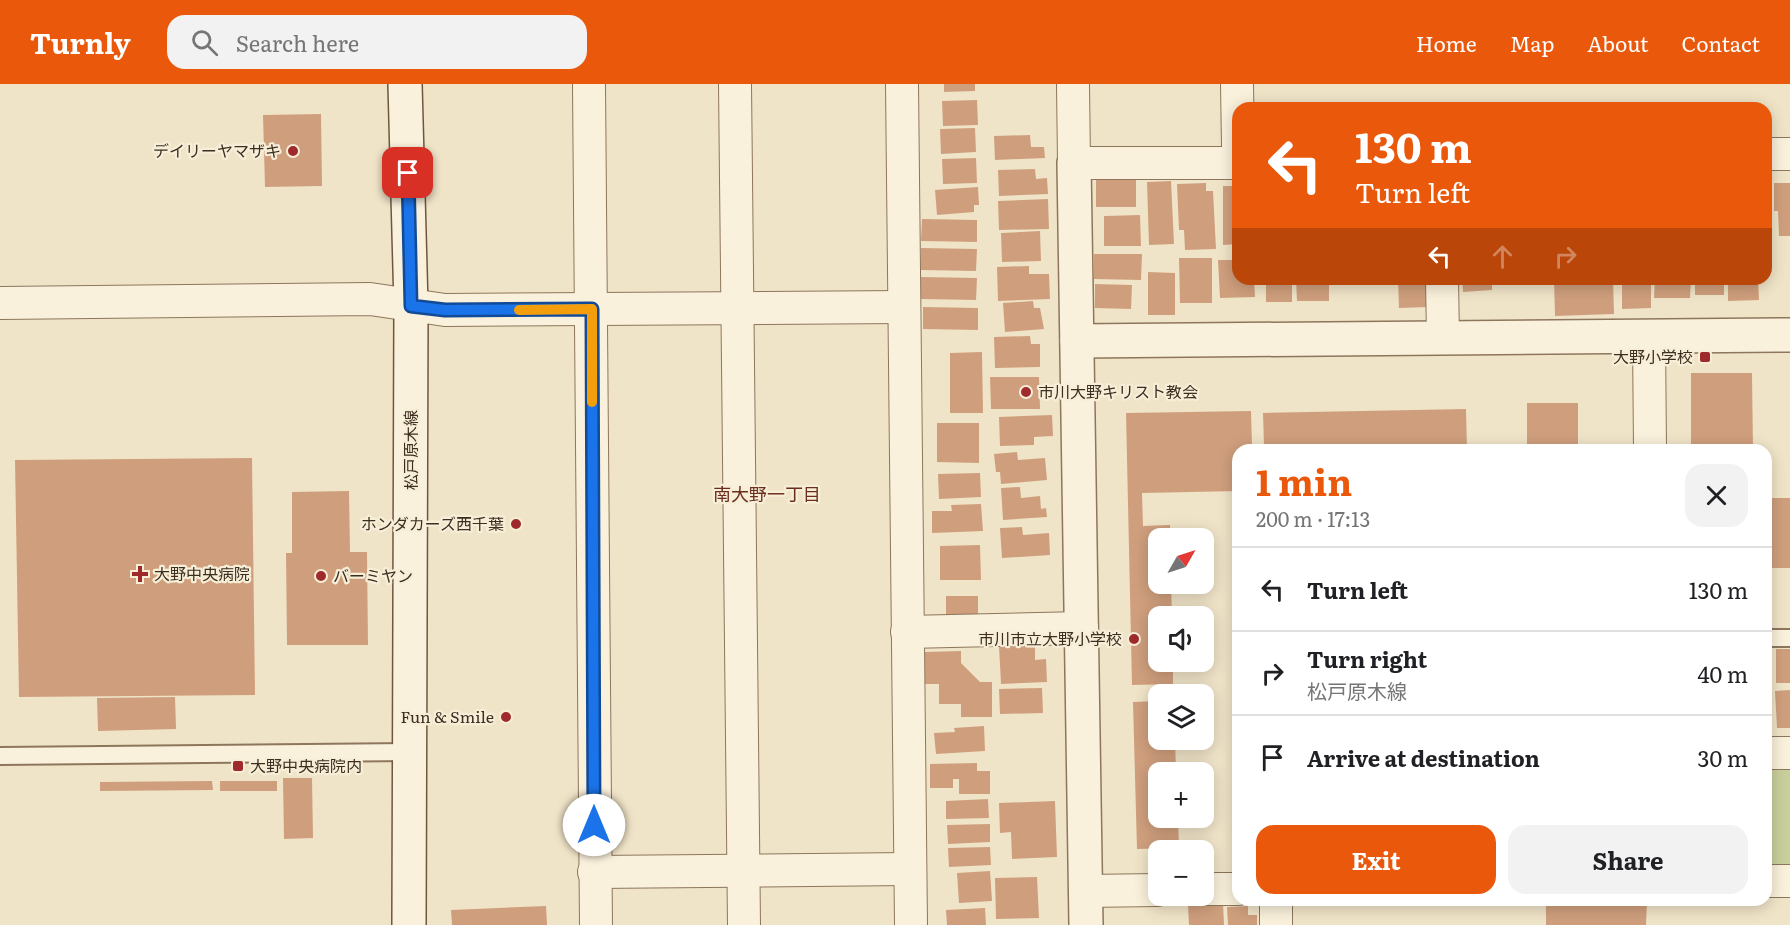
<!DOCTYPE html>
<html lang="en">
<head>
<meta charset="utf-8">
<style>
  :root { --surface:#fff; --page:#f2f2f2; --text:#202124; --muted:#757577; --line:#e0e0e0; --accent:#ea580c }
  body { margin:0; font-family:Literata,"Noto Sans JP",serif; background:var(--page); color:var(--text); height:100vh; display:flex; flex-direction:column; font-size:22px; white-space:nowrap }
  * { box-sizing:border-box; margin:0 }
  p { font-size:20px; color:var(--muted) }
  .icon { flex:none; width:33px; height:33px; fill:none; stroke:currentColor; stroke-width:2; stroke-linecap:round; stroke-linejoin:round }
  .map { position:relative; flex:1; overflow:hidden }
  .details { position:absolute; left:1232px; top:360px; width:540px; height:462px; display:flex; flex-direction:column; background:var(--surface); border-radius:18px; box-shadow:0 3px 15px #0003 }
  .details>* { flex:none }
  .top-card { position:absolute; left:1232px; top:18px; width:540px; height:183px; border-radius:18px; box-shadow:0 3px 15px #0003; background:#ea580c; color:#fff; overflow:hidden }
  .needle { width:39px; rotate:51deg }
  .controls { position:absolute; left:1148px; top:444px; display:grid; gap:12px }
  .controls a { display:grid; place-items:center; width:66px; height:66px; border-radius:12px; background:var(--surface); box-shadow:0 3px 15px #0003; font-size:30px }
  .pin { position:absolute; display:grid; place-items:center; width:51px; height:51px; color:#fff; margin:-26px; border-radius:12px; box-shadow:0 3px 9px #0006 }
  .me { position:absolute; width:66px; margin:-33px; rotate:0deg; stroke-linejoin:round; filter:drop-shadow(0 0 4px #0008) }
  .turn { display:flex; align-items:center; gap:21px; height:126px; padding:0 24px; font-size:27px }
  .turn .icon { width:78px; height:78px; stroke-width:2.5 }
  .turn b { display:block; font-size:42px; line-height:51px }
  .lanes { display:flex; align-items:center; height:57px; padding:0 24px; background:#0003; justify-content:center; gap:30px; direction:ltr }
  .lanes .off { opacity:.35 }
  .round { display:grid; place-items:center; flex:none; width:63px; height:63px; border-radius:18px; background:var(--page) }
  .headline { display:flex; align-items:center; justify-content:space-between; height:102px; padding:0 24px }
  h1 { font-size:36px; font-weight:700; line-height:45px; color:var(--accent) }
  .button { display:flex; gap:12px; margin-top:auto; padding:12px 24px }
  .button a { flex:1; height:69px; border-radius:18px; background:var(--accent); color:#fff; font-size:24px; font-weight:700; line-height:69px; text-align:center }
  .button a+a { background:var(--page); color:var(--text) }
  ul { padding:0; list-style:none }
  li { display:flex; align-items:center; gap:18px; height:84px; padding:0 24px; border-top:2px solid var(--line) }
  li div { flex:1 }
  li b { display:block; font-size:22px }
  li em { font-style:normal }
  header { display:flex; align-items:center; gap:36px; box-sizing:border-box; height:84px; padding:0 30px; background:var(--accent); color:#fff }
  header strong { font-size:28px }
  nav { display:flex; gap:33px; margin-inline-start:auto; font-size:21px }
  .search { width:420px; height:54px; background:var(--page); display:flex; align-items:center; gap:15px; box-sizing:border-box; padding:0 21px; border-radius:18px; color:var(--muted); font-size:22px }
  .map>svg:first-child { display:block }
  .green { fill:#c9cf9b }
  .building { fill:#cf9f7d }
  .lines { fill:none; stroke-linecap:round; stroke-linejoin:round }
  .service-casing { stroke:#8d765c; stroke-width:20 }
  .minor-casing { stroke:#8d765c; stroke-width:34 }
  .tertiary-casing { stroke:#8d765c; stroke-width:36 }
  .secondary-casing { stroke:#6f573f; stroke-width:36 }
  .service { stroke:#faf1dc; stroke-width:16 }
  .minor { stroke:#faf1dc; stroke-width:32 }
  .tertiary { stroke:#faf1dc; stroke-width:33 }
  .secondary { stroke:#faf1dc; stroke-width:33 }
  .route-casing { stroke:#114b97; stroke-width:15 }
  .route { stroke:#1a73e8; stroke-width:10 }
  .slow { stroke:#f59e0b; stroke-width:10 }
  .poi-dot { fill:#9e2a2b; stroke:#f7eed8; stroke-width:2 }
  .labels { text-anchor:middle; stroke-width:4.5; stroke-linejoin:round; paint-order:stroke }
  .poi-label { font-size:16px; fill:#3d2e20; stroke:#f7eed8; text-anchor:end }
  .street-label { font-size:16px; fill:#3d2e20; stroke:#f7eed8 }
  .neighbourhood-label { font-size:18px; fill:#6b2e1e; stroke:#f7eed8 }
</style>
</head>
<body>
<header>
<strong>Turnly</strong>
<div class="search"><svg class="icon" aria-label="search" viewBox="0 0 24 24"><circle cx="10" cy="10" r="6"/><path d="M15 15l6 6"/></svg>Search here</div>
<nav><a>Home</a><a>Map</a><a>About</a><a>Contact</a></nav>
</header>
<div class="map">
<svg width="1790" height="841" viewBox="0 0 1790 841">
  <rect width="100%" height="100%" fill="#f0e4c8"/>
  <rect class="green" x="1766" y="679" width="24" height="101"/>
  <g class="building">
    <path d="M944,0H975V7L944,8Z"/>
    <path d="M977,16L978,41L943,42L942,17Z"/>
    <path d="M321,30L322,102L265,103L263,31Z"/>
    <path d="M975,44L976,68L941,70L940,45Z"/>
    <path d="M1030,51L1031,63H1044L1045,74L995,76L994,52Z"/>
    <path d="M976,74L977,99L943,100L942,75Z"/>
    <path d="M1035,85L1036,95L1047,94L1048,110L999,112L998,86Z"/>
    <path d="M1096,90L1136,91V123H1096Z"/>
    <path d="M1171,97L1174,160L1149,161L1147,98Z"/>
    <path d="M1206,99V107H1213L1216,165L1185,166L1184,146H1179L1177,100Z"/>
    <path d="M1774,99H1790V152H1779L1778,127H1774Z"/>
    <path d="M1223,102H1238V160L1223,161Z"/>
    <path d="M978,103L979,121H974V128L937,131L935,106Z"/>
    <path d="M1048,115L1049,145L999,146L998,117Z"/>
    <path d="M1140,131L1141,162H1104V132Z"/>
    <path d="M922,135L977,136V158L921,157Z"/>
    <path d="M1040,147L1041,177L1002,178L1001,149Z"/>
    <path d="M921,164L977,165L976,187L921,186Z"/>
    <path d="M1094,170H1142L1141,196L1094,195Z"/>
    <path d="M1179,174H1212V219H1180Z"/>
    <path d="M1218,176H1238V195H1254L1255,213L1220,214Z"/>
    <path d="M1029,182V190H1049L1050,215L998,217L997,183Z"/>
    <path d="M1148,188L1175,189V231H1148Z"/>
    <path d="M921,193L977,194L976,216L921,215Z"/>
    <rect x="1266" y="195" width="26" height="23"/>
    <path d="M1296,195H1329V217H1297Z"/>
    <path d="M1398,195H1428V223L1399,224Z"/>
    <path d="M1462,195H1492V206L1463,208Z"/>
    <path d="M1554,195H1613L1614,230L1555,232Z"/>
    <path d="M1622,195H1651V224L1622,225Z"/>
    <path d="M1655,195H1691L1690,214H1654Z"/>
    <rect x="1695" y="195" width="29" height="16"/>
    <path d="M1728,195H1758L1759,216L1728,217Z"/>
    <path d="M1095,200L1132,201L1131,225L1095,224Z"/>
    <path d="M1033,217L1034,224H1040L1044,245L1005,248L1003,219Z"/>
    <path d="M923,223L978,224V246L923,245Z"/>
    <path d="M1030,252L1031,260H1040V283L995,284L994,253Z"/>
    <path d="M982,268L983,329H950V269Z"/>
    <path d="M1691,289H1752L1753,366H1691Z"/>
    <path d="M990,293H1039L1040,325H991Z"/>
    <rect x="1527" y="319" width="51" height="47"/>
    <path d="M1466,325L1467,366H1238V407L1142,409L1143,442L1170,441V454H1158V500H1171L1172,532H1158V578H1173V600L1132,601L1126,329L1251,327L1252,362H1264L1263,329Z"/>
    <path d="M1052,331L1053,352L1034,353V361L1000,362L999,333Z"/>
    <path d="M937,339H979V379L937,378Z"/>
    <path d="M1017,368L1018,376L1045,374L1047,396L1001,400L1000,388H996L994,370Z"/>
    <path d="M252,374L255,611L19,613L15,376Z"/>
    <path d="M980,389L981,413L939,415L938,390Z"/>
    <path d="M1020,403L1021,414L1040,412L1041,425L1046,424L1047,433L1003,436L1001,404Z"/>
    <path d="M349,407L350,468H367L368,561H287L286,469H292V408Z"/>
    <rect x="1770" y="414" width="20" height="70"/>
    <path d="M981,420L983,447L932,449V427H952L951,421Z"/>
    <path d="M1022,443L1023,451L1049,449L1050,471L1002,474L1000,444Z"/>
    <path d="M980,461L981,496H940V462Z"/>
    <rect x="946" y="512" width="32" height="23"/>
    <path d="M1035,561V576L1046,575L1047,598L1001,600L999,562Z"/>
    <rect x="1776" y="565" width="14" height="34"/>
    <path d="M961,567V579L980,598H992V633H961V620H939V600H924V568Z"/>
    <path d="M1042,604L1043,629L1000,630L999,605Z"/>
    <path d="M1790,606V644H1777L1775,607Z"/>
    <path d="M175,613L176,645L98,647L97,614Z"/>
    <path d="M1158,617V656H1175L1176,688H1158V734H1178L1179,764L1137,765L1133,618Z"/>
    <path d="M984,642L985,667L936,670L934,649L955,648L954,644Z"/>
    <path d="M977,679V687H990V710H959V695H953V704H930V680Z"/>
    <path d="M283,694H312L313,754L284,755Z"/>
    <path d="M212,697L213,706L100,707V698Z"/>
    <rect x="220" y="697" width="57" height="10"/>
    <path d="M988,715L989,734L946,735V717Z"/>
    <path d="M1055,717L1057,773L1012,775L1011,748L1000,749L999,719Z"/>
    <path d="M990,740V758L948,760L947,741Z"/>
    <path d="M990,763L991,781L949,783L948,764Z"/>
    <path d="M990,787L992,817L959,819L957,789Z"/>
    <path d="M1037,793L1039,834L996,835L995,794Z"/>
    <path d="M1546,816H1647L1646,841H1546Z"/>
    <path d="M1223,819L1224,841H1189L1188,821Z"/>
    <path d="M546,822L547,841H452L451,826Z"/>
    <path d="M1248,822V831H1257V841H1228L1227,823Z"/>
    <path d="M985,824L986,841H947L946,826Z"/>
  </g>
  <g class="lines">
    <g class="service-casing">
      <g id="service">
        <path d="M1766,554H1790"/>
        <path d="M0,672L410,668"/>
      </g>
    </g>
    <g class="minor-casing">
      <g id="minor">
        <path d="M589,0L596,841"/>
        <path d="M735,0L744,841"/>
        <path d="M902,0L911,841"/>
        <path d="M1073,0L1074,79H1238"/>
        <path d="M1237,0L1238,61"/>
        <path d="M1766,70H1790"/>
        <path d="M1442,195L1443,254"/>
        <path d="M0,219L370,215L445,226L904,223"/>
        <path d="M1649,253L1650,366"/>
        <path d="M907,548L1082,544"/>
        <path d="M1766,669H1790"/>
        <path d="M594,788L909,785"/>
        <path d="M1766,797H1790"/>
        <path d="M1203,805H1238"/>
        <path d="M1086,807L1158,806"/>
        <path d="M1276,816V841"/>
      </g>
    </g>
    <g class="tertiary-casing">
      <g id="tertiary">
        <path d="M1074,79L1086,841"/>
        <path d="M1077,257L1790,251"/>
      </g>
    </g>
    <g class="secondary-casing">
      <path id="secondary" d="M405,0L411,222L409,841"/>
    </g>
    <use href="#service" class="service"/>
    <use href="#minor" class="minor"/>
    <use href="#tertiary" class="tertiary"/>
    <use href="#secondary" class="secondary"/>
  </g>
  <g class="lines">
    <g class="route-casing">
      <path id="route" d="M408,89L411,222L445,226L592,225L594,741"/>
    </g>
    <use href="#route" class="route"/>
    <path class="slow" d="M519,226L592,225V318"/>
  </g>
  <g class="poi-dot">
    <circle cx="293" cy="67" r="6"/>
    <rect x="1699" y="267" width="12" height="12" rx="3"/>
    <circle cx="1026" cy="308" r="6"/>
    <circle cx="516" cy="440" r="6"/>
    <path d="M137 481h6v6h6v6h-6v6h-6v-6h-6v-6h6z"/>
    <circle cx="321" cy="492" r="6"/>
    <circle cx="1134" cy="555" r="6"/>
    <circle cx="506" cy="633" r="6"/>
    <rect x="232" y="676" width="12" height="12" rx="3"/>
  </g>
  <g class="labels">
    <g class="poi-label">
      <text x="281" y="73">デイリーヤマザキ</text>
      <text x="1693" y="279">大野小学校</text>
      <text x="1038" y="314" text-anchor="start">市川大野キリスト教会</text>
      <text x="504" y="446">ホンダカーズ西千葉</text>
      <text x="154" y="496" text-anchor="start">大野中央病院</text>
      <text x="333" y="498" text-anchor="start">バーミヤン</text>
      <text x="1122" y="561">市川市立大野小学校</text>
      <text x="494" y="639">Fun &amp; Smile</text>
      <text x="250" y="688" text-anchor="start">大野中央病院内</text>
    </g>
    <g class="street-label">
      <text transform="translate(411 366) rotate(-90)" y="6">松戸原木線</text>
    </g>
    <g class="neighbourhood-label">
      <text x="767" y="417">南大野一丁目</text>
    </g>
  </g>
</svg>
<div class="controls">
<a><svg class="needle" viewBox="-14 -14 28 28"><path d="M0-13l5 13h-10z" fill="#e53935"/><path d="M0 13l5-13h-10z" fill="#757577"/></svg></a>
<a><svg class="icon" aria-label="sound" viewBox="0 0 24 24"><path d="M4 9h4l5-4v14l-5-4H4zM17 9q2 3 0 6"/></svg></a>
<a><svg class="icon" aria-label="layers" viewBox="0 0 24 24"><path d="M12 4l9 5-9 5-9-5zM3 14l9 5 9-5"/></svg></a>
<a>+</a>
<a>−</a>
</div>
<div class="pin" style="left:408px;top:89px;background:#d93025"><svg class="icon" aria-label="arrive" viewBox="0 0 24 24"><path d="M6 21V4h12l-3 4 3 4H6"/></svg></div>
<svg class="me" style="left:594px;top:741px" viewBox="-20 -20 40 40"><circle r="19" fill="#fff"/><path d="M0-13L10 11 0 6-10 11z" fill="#1a73e8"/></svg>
<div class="top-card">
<div class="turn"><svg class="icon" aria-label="left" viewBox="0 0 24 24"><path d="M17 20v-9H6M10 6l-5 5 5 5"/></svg><div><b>130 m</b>Turn left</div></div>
<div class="lanes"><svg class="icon" aria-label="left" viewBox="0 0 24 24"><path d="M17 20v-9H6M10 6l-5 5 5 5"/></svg><svg class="icon off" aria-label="ahead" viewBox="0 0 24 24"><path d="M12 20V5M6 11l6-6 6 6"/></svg><svg class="icon off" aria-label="right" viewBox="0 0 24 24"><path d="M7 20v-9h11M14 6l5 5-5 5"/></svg></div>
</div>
<section class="details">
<div class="headline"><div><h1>1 min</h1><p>200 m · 17:13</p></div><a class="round"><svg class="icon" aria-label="close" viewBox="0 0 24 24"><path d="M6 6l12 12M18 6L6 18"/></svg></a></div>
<ul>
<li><svg class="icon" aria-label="left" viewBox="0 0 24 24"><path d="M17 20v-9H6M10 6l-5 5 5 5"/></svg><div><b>Turn left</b></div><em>130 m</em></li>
<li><svg class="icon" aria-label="right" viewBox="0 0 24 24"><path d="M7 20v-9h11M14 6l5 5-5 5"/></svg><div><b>Turn right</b><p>松戸原木線</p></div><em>40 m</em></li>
<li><svg class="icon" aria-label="arrive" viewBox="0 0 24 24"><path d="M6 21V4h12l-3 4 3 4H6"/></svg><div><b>Arrive at destination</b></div><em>30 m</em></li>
</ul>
<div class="button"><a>Exit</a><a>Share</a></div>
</section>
</div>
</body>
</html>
